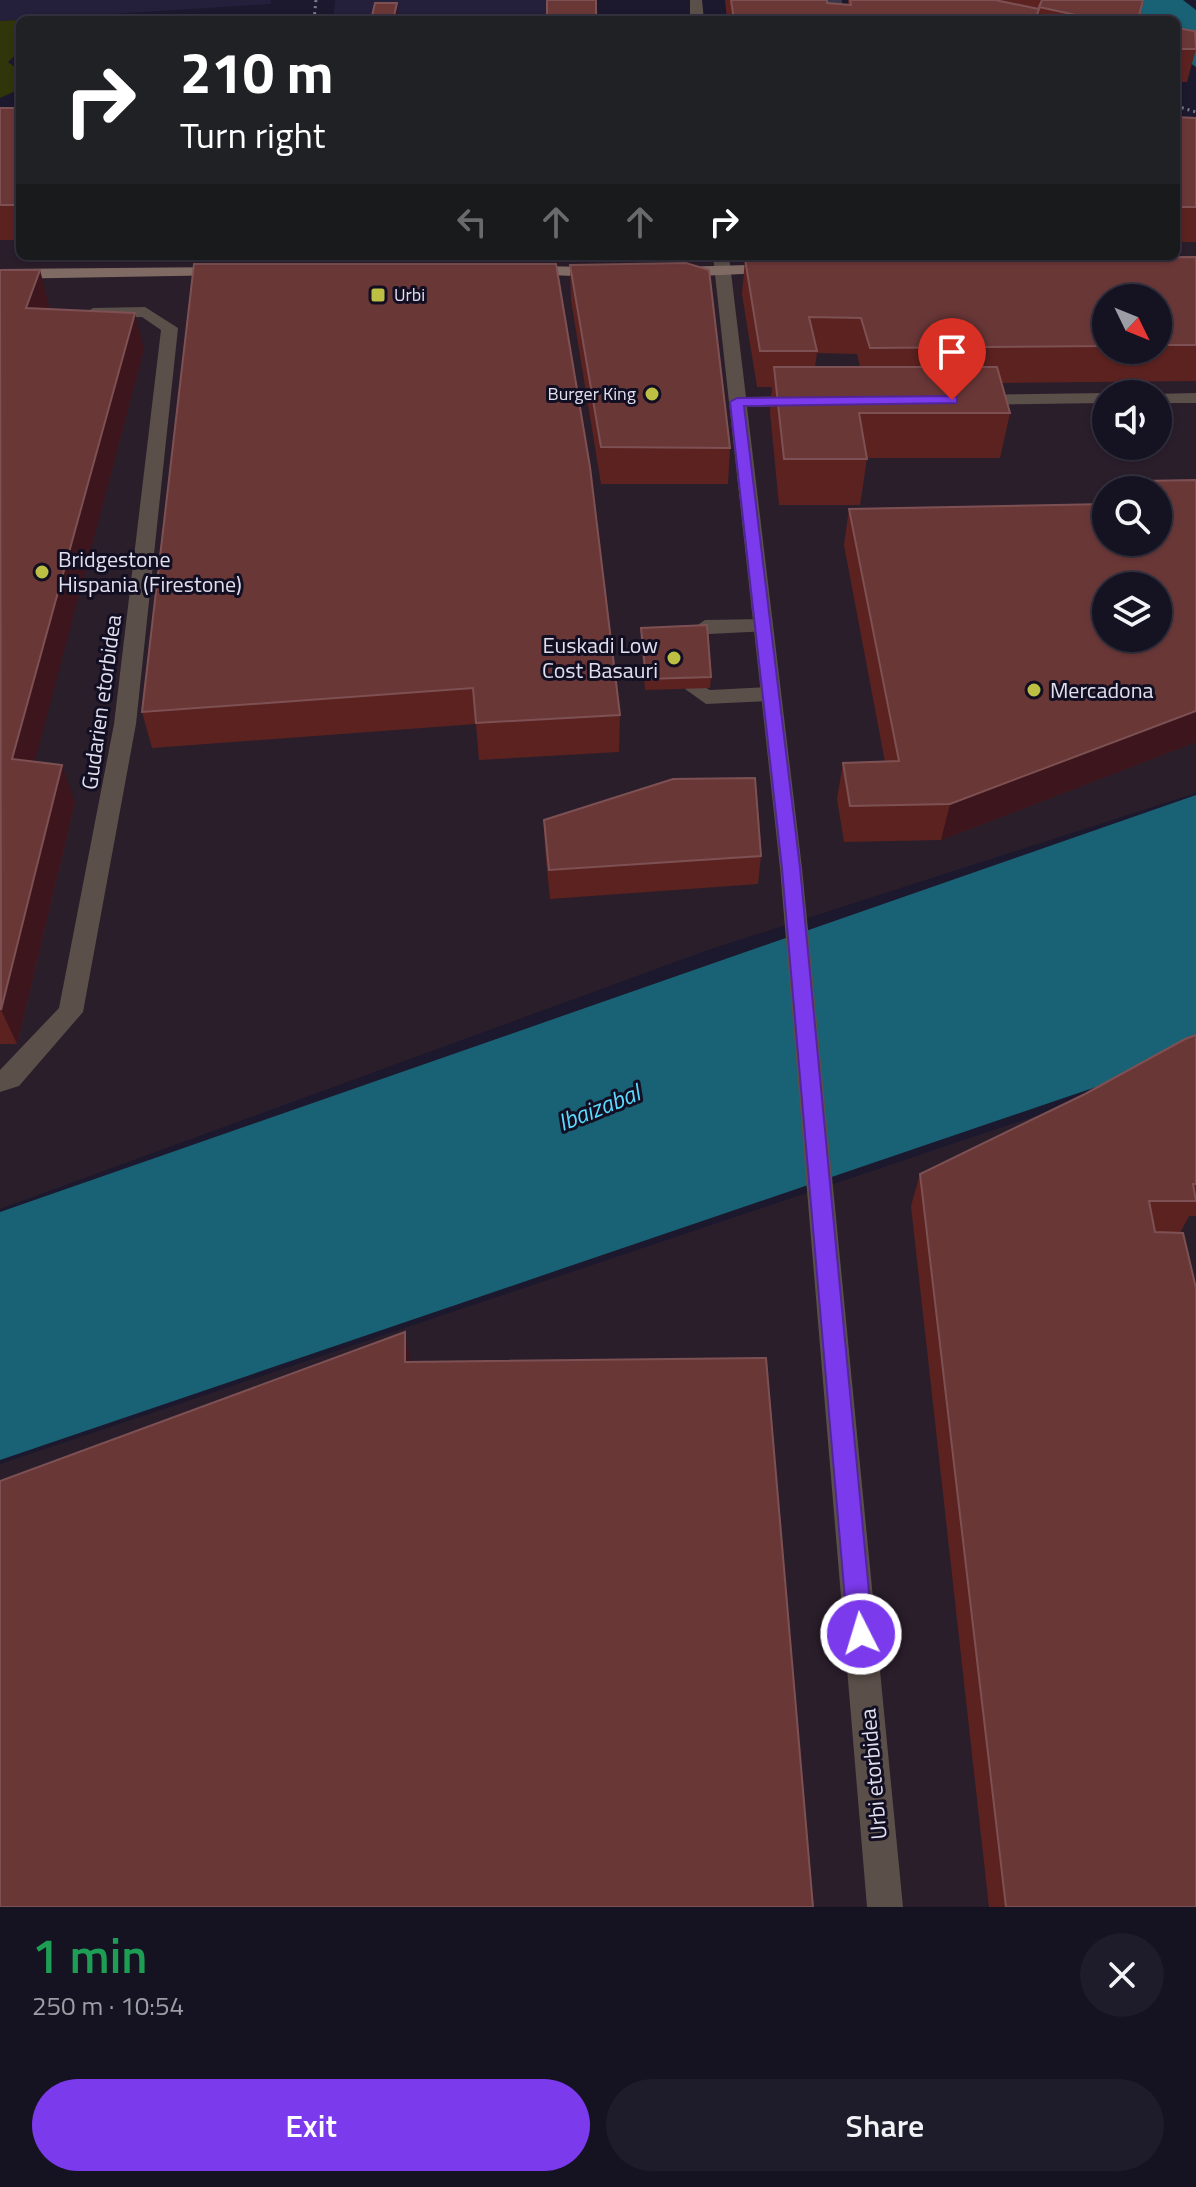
<!DOCTYPE html>
<html lang="en">
<head>
<meta charset="utf-8">
<style>
  :root { --surface:#151222; --page:#1e1b2a; --text:#f1f3f6; --muted:#9d9ea5; --line:#343240; --accent:#7c3aed }
  body { margin:0; font-family:"Titillium Web",sans-serif; background:var(--page); color:var(--text); height:100vh; display:flex; flex-direction:column; font-size:30px; white-space:nowrap }
  * { box-sizing:border-box; margin:0 }
  p { font-size:26px; color:var(--muted) }
  .icon { flex:none; width:44px; height:44px; fill:none; stroke:currentColor; stroke-width:2; stroke-linecap:round; stroke-linejoin:round }
  .map { position:relative; height:1907px; overflow:hidden }
  .sheet { display:flex; flex-direction:column; background:var(--surface); flex:1 }
  .sheet>* { flex:none }
  .guide { position:absolute; left:16px; top:16px; width:1164px; height:244px; border-radius:12px; box-shadow:0 2px 6px #0004,0 0 0 2px var(--line); background:#202124; color:#fff; overflow:hidden }
  .needle { width:52px; rotate:133deg }
  .tools { position:absolute; left:1092px; top:284px; display:grid; gap:16px }
  .tools a { display:grid; place-items:center; width:80px; height:80px; border-radius:50%; background:var(--surface); box-shadow:0 2px 6px #0004,0 0 0 2px var(--line); font-size:40px }
  .pin { position:absolute; display:grid; place-items:center; width:68px; height:68px; color:#fff; margin:-82px -34px; border-radius:50% 50% 50% 0; rotate:-45deg; box-shadow:0 0 8px #0007 }
  .pin .icon { rotate:45deg }
  .me { position:absolute; width:88px; margin:-44px; rotate:355deg; stroke-linejoin:round; filter:drop-shadow(0 0 6px #0008) }
  .turn { display:flex; align-items:center; gap:28px; height:168px; padding:0 32px; font-size:36px }
  .turn .icon { width:104px; height:104px; stroke-width:2.5 }
  .turn b { display:block; font-size:56px; line-height:68px }
  .lanes { display:flex; align-items:center; height:76px; padding:0 32px; background:#0003; justify-content:center; gap:40px; direction:ltr }
  .lanes .off { opacity:.35 }
  .round { display:grid; place-items:center; flex:none; width:84px; height:84px; border-radius:42px; background:var(--page) }
  .headline { display:flex; align-items:center; justify-content:space-between; height:136px; padding:0 32px }
  h1 { font-size:48px; font-weight:600; line-height:60px; color:#1e9e55 }
  .primary-button { display:flex; gap:16px; margin-top:auto; padding:16px 32px }
  .primary-button a { flex:1; height:92px; border-radius:48px; background:var(--accent); color:#fff; font-size:32px; font-weight:600; line-height:92px; text-align:center }
  .primary-button a+a { background:var(--page); color:var(--text) }
  .map>svg:first-child { display:block }
  .built { fill:#241f3b }
  .industrial { fill:#2a1e2b; fill-rule:evenodd }
  .green { fill:#31350a }
  .water { fill:#196174 }
  .lines { fill:none; stroke-linecap:round; stroke-linejoin:round }
  .street-tunnel { stroke:#3a364a; stroke-width:15; stroke-dasharray:15 7; stroke-linecap:butt }
  .path { stroke:#7d7a8c; stroke-width:3; stroke-dasharray:2 4; stroke-linecap:butt }
  .lane { fill:#5b4f4a; fill-rule:evenodd }
  .street { fill:#5b4f4a; fill-rule:evenodd }
  .secondary { fill:#806b64; fill-rule:evenodd }
  .wall { fill:#5c2220; fill-rule:evenodd }
  .shaded-wall { fill:#3c161c }
  .building { fill:#6a3737; stroke:#7d5153; stroke-width:2; fill-rule:evenodd }
  .route { fill:#7c3aed; stroke:#51269a; stroke-width:2 }
  .poi-dot { fill:#bcbf43; stroke:#130f23; stroke-width:3 }
  .labels { text-anchor:middle; stroke-width:6; stroke-linejoin:round; paint-order:stroke }
  .far-poi-label { font-size:18px; fill:#e1dfee; stroke:#130f23; text-anchor:start }
  .poi-label { font-size:22px; fill:#e1dfee; stroke:#130f23; text-anchor:start }
  .street-label { font-size:22px; fill:#e1dfee; stroke:#130f23 }
  .water-label { font-size:24px; font-style:italic; fill:#5adbff; stroke:#130f23 }
</style>
</head>
<body>
<div class="map">
<svg width="1196" height="1907" viewBox="0 0 1196 1907">
  <rect width="100%" height="100%" fill="#1c182d"/>
  <g class="built">
    <path d="M0,0H271V4L0,21Z"/>
    <path d="M335,0H597L598,20H333Z"/>
  </g>
  <g class="industrial">
    <path d="M0,144H20V256H1176V151L1196,152V793L708,950L0,1209ZM1106,298H1158V350H1106ZM1106,394H1158V446H1106ZM1106,490H1158V542H1106ZM1106,586H1158V638H1106Z"/>
    <path d="M1196,1062V1907H0V1464Z"/>
  </g>
  <path class="green" d="M51,18L20,20V51L8,62L20,71V89L0,98V21Z"/>
  <g class="water">
    <path d="M1104,0H1183L1196,10V67L1176,53V20H1129Z"/>
    <path d="M1196,795V1053L0,1460V1212Z"/>
  </g>
  <g class="lines">
    <path class="street-tunnel" d="M739,0L868,1"/>
    <g class="path">
      <path d="M314,20L316,0"/>
      <path d="M1176,106L1196,112"/>
    </g>
    <g class="lane">
      <path d="M145,307L178,328L136,724L83,1012L19,1086L0,1092V1070L59,1008L114,724L161,330L142,317L93,318L85,313L93,308Z"/>
      <path d="M763,619L773,626L770,631L709,634L690,644L680,637L705,620Z"/>
      <path d="M695,682L710,690L771,687L781,694L771,701L706,704L685,689Z"/>
    </g>
    <g class="street">
      <path d="M690,0H702L704,20H690Z"/>
      <path d="M713,256H729L746,397L802,396L811,401L802,406L747,407L802,868L903,1907H867L780,868Z"/>
      <path d="M1106,393L1111,394H1106V403L975,405L966,400L975,395Z"/>
      <path d="M1196,393V403H1158V394H1153Z"/>
    </g>
    <g class="secondary">
      <path d="M778,264L786,269L784,272L678,277L670,272L678,267Z"/>
      <path d="M526,266L602,267L610,272L602,277L520,274L518,271Z"/>
      <path d="M226,267L232,269V275L0,279V269Z"/>
    </g>
  </g>
  <g class="wall">
    <path d="M725,0H827V3L848,5V0H1144L1139,20H727Z"/>
    <path d="M1176,28L1196,49L1187,82H1176Z"/>
    <rect x="0" y="108" width="20" height="132"/>
    <path d="M1176,117L1196,118V242H1176Z"/>
    <path d="M1196,257V381L1001,383L1010,413L1000,458H867L860,505H779L770,412L772,387H757L742,294L745,259ZM1106,298H1158V350H1106ZM817,353L857,354L860,367H815Z"/>
    <path d="M194,264L620,715L619,752L479,760L476,724L152,748L142,712Z"/>
    <path d="M570,265L730,448L728,484H601L571,300Z"/>
    <path d="M0,270L49,305L48,309L144,349L34,762L75,802L17,1044H0Z"/>
    <path d="M1196,480V742L941,840L844,842L837,799L843,763L885,762L844,545L849,509L1158,542V490H1140L1142,481Z"/>
    <path d="M641,628L711,677L710,688L645,690L641,639Z"/>
    <path d="M544,820L761,856L758,884L550,899L545,850Z"/>
    <path d="M1196,1035V1216H1189L1180,1233L1196,1907H989L911,1206L920,1174L1085,1094Z"/>
  </g>
  <g class="shaded-wall">
    <path d="M397,3L399,20H393Z"/>
    <path d="M40,270L49,305L36,344L26,308Z"/>
    <path d="M135,313L144,349L26,795L12,759Z"/>
    <path d="M1196,711V742L941,840L950,804Z"/>
    <path d="M62,765L75,802L17,1044L1,1010Z"/>
    <path d="M405,1332L411,1362H405Z"/>
  </g>
  <g class="building">
    <rect x="547" y="0" width="49" height="20"/>
    <path d="M731,0H827V3L851,5L850,0H995L1039,9L1035,20H734Z"/>
    <path d="M1042,0H1143L1138,20H1099L1039,7Z"/>
    <path d="M375,3H397L393,20H371Z"/>
    <path d="M1176,28L1195,31L1196,49H1176Z"/>
    <rect x="0" y="108" width="20" height="97"/>
    <path d="M1176,117L1196,118V207H1176Z"/>
    <path d="M1196,257V345H1158V298H1106V346L870,348L861,318L809,317L817,351H760L745,259Z"/>
    <path d="M686,263L709,270L730,448L601,447L570,265Z"/>
    <path d="M194,264H556L590,467L620,715L476,723L473,688L142,712Z"/>
    <path d="M0,270H40L26,308L135,313L12,759L62,765L1,1010Z"/>
    <path d="M774,367H997L1010,413H859L867,459H784Z"/>
    <path d="M1196,480V711L950,804L850,806L843,763L899,761L849,509L1106,504V542H1158V490H1146L1142,481ZM1106,586H1158V638H1106Z"/>
    <path d="M707,625L711,677L646,679L641,628Z"/>
    <path d="M755,778L761,856L549,870L544,820L673,779Z"/>
    <path d="M1196,1035V1184H1193L1196,1201H1149L1155,1232L1183,1233L1196,1288V1907H1006L920,1174L1085,1094L1185,1039Z"/>
    <path d="M405,1332V1362L766,1358L813,1907H0V1481Z"/>
  </g>
  <path class="route" d="M952,396L957,397V403L744,406L800,868L873,1634L869,1642L861,1646L852,1642L848,1634L782,868L730,402L737,398Z"/>
  <g class="poi-dot">
    <rect x="370" y="287" width="16" height="16" rx="4"/>
    <circle cx="652" cy="394" r="8"/>
    <circle cx="42" cy="572" r="8"/>
    <circle cx="674" cy="658" r="8"/>
    <circle cx="1034" cy="690" r="8"/>
  </g>
  <g class="labels">
    <g class="far-poi-label">
      <text x="394" y="301">Urbi</text>
      <text x="636" y="400" text-anchor="end">Burger King</text>
    </g>
    <g class="poi-label">
      <text x="58" y="567">Bridgestone<tspan x="58" dy="25">Hispania (Firestone)</tspan></text>
      <text x="658" y="653" text-anchor="end">Euskadi Low<tspan x="658" dy="25">Cost Basauri</tspan></text>
      <text x="1050" y="698">Mercadona</text>
    </g>
    <g class="street-label">
      <text transform="translate(101 702) rotate(-82)" y="8">Gudarien etorbidea</text>
      <text transform="translate(873 1774) rotate(-95)" y="8">Urbi etorbidea</text>
    </g>
    <g class="water-label">
      <text transform="translate(599 1108) rotate(-22)" y="8">Ibaizabal</text>
    </g>
  </g>
</svg>
<div class="tools">
<a><svg class="needle" viewBox="-14 -14 28 28"><path d="M0-13l5 13h-10z" fill="#e53935"/><path d="M0 13l5-13h-10z" fill="#9d9ea5"/></svg></a>
<a><svg class="icon" aria-label="sound" viewBox="0 0 24 24"><path d="M4 9h4l5-4v14l-5-4H4zM17 9q2 3 0 6"/></svg></a>
<a><svg class="icon" aria-label="search" viewBox="0 0 24 24"><circle cx="10" cy="10" r="6"/><path d="M15 15l6 6"/></svg></a>
<a><svg class="icon" aria-label="layers" viewBox="0 0 24 24"><path d="M12 4l9 5-9 5-9-5zM3 14l9 5 9-5"/></svg></a>
</div>
<div class="pin" style="left:952px;top:400px;background:#d93025"><svg class="icon" aria-label="arrive" viewBox="0 0 24 24"><path d="M6 21V4h12l-3 4 3 4H6"/></svg></div>
<svg class="me" style="left:861px;top:1634px" viewBox="-20 -20 40 40"><circle r="17" fill="#7c3aed" stroke="#fff" stroke-width="3"/><path d="M0-11L8 9 0 5-8 9z" fill="#fff"/></svg>
<div class="guide">
<div class="turn"><svg class="icon" aria-label="right" viewBox="0 0 24 24"><path d="M7 20v-9h11M14 6l5 5-5 5"/></svg><div><b>210 m</b>Turn right</div></div>
<div class="lanes"><svg class="icon off" aria-label="left" viewBox="0 0 24 24"><path d="M17 20v-9H6M10 6l-5 5 5 5"/></svg><svg class="icon off" aria-label="ahead" viewBox="0 0 24 24"><path d="M12 20V5M6 11l6-6 6 6"/></svg><svg class="icon off" aria-label="ahead" viewBox="0 0 24 24"><path d="M12 20V5M6 11l6-6 6 6"/></svg><svg class="icon" aria-label="right" viewBox="0 0 24 24"><path d="M7 20v-9h11M14 6l5 5-5 5"/></svg></div>
</div>
</div>
<section class="sheet">
<div class="headline"><div><h1>1 min</h1><p>250 m · 10:54</p></div><a class="round"><svg class="icon" aria-label="close" viewBox="0 0 24 24"><path d="M6 6l12 12M18 6L6 18"/></svg></a></div>
<div class="primary-button"><a>Exit</a><a>Share</a></div>
</section>
</body>
</html>
